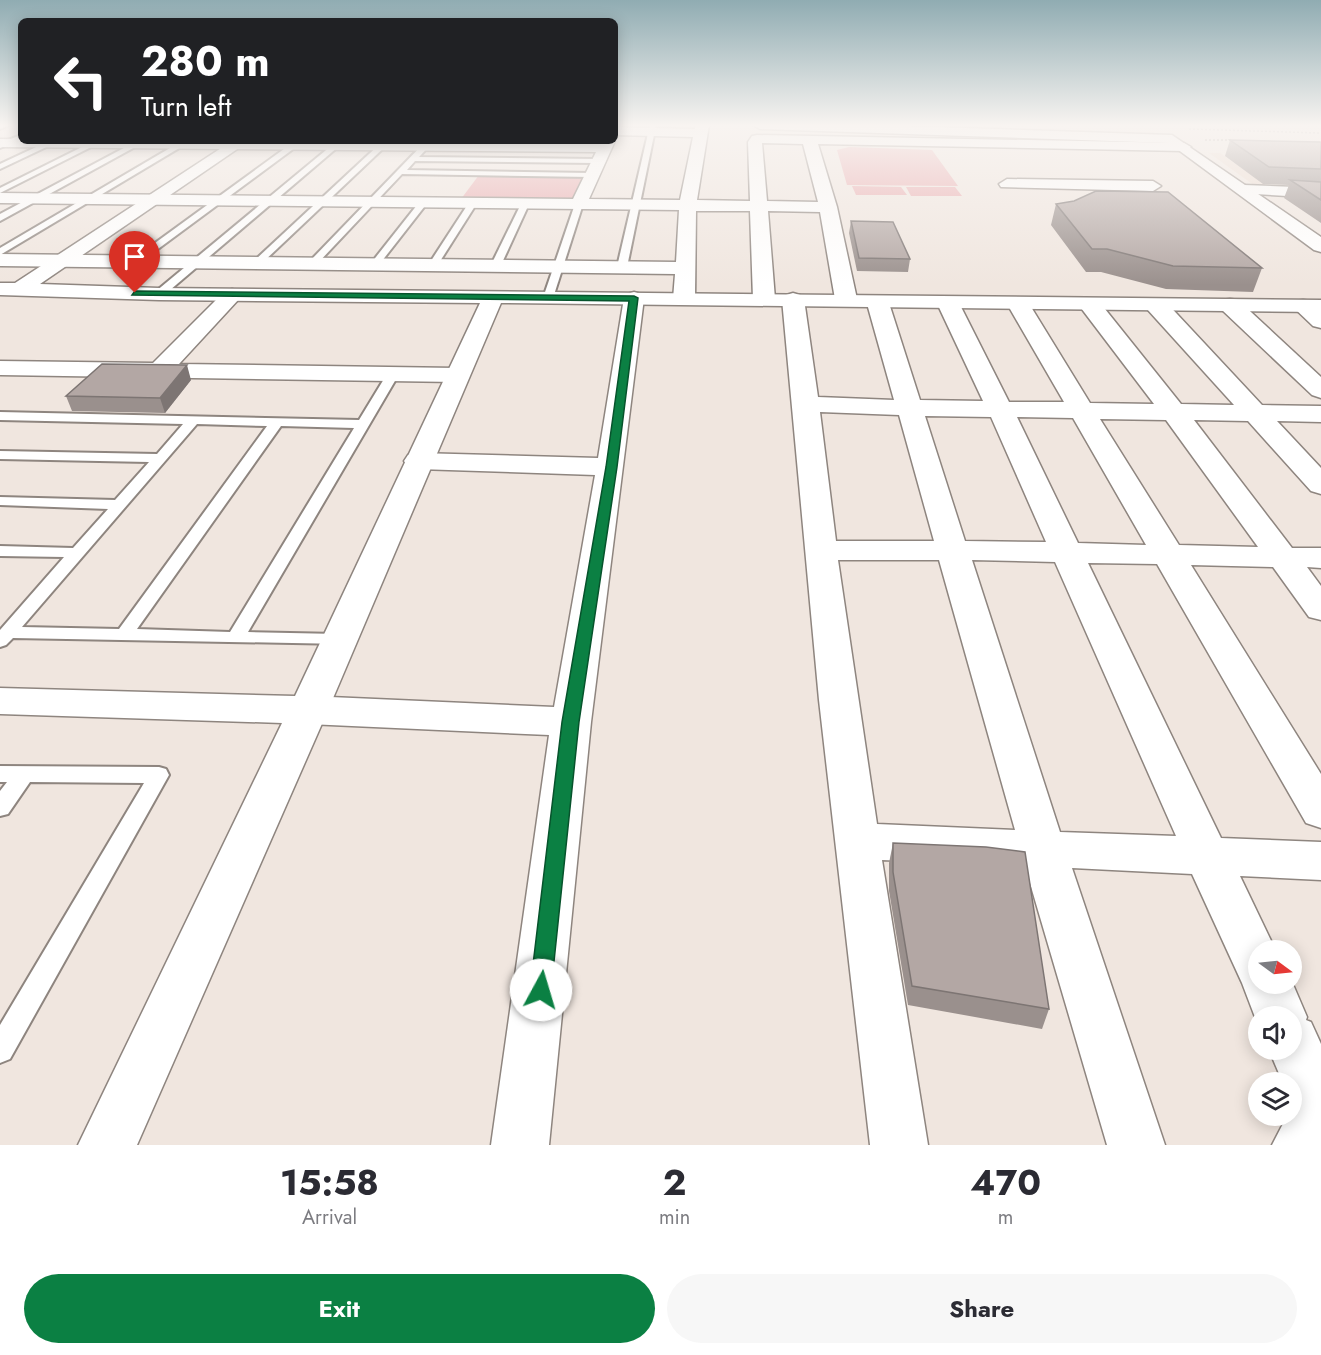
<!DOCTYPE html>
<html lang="en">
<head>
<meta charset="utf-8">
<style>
  :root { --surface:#fff; --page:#f7f7f7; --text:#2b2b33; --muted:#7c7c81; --accent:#0b8043 }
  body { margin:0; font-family:Jost,sans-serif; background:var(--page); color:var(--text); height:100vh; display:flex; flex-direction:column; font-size:22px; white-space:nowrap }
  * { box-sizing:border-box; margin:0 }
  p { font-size:20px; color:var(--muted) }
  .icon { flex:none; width:33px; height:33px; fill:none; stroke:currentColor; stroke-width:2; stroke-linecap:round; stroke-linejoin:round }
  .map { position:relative; height:1145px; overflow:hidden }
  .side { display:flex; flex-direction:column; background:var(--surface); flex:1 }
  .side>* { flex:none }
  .top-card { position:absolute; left:18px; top:18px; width:600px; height:126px; border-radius:9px; box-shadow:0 3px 15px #0003; background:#202124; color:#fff; overflow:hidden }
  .needle { width:39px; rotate:105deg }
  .fabs { position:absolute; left:1248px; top:940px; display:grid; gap:12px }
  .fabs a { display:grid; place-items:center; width:54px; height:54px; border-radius:50%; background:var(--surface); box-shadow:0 3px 15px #0003; font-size:30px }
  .pin { position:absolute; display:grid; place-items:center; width:51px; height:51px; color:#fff; margin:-62px -26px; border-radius:50% 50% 50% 0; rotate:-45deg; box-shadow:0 0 6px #0007 }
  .pin .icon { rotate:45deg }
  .me { position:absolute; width:66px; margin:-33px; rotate:6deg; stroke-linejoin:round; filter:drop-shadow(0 0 4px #0008) }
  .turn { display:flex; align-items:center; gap:21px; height:126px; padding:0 24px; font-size:27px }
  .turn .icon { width:78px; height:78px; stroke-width:2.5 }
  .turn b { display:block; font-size:42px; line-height:51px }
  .eta { display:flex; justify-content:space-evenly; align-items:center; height:102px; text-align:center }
  .eta b { font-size:36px; font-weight:700; line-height:42px }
  .action { display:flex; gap:12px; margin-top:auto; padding:12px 24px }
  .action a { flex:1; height:69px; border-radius:36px; background:var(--accent); color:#fff; font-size:24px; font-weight:700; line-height:69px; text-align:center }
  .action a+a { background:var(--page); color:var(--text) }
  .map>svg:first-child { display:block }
  .built { fill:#ebdacf }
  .green { fill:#e9a9ad }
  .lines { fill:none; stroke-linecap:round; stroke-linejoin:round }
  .service-casing { stroke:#8e857f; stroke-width:4 }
  .minor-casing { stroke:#8e857f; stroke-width:3 }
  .tertiary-casing { stroke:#8e857f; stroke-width:3 }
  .primary-casing { stroke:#8e857f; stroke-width:3 }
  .path { stroke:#908984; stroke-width:1.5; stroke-dasharray:2 2; stroke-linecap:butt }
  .service { fill:#fff; fill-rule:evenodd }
  .minor { fill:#fff; fill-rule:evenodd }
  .tertiary { fill:#fff; fill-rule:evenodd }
  .primary { fill:#fff; fill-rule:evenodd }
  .wall { fill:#9a908d }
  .shaded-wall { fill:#7d7573 }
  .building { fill:#b3a7a4; stroke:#7d7573; stroke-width:1.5 }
  .route { fill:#0b8043; stroke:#07532c; stroke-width:1.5 }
</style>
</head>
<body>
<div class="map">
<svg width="1321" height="1145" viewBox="0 0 1321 1145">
  <rect width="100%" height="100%" fill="#f0e6df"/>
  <path class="built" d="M1209,153H1220L1270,188H1258Z"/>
  <g class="green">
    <path d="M849,147L932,150L958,186L847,185L837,150Z"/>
    <path d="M479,175L585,176L574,201L461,199Z"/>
    <path d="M852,186L901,187L907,195H856Z"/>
    <path d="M906,187H955L962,196H911Z"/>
  </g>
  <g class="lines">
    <g class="service-casing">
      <g id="service">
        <path d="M0,125H9L0,129Z"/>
        <path d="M650,125H656L627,267L622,270L617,267Z"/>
        <path d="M21,135V140L0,148V143Z"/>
        <path d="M49,141H59L0,169V164Z"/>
        <path d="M94,141H103L0,193V188Z"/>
        <path d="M137,141H146L0,221V214Z"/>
        <path d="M182,141H191L0,255V248Z"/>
        <path d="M295,141H304L139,263H133V259Z"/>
        <path d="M337,141H345L163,296H155V292Z"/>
        <path d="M383,141H391L261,264H255V260Z"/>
        <path d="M426,141H434L419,157L598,159L602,161L598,163L415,161L407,170L592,173L596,175L592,177L402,174L316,265H310V261Z"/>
        <path d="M421,200L428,202L378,266H372V262Z"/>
        <path d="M470,201L477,203L437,266H431L429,264Z"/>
        <path d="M525,201L529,204L501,265L493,267L491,265L521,204Z"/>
        <path d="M579,201L583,204L553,298L544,300L543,298L575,204Z"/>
        <path d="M393,370L399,374L248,632L338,634L347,640L344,644L13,638L6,645L0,647V630L64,557L0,556V546L73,548L108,509L0,505V497L115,500L149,462L0,459V451L157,454L183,424L0,420V412L359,420L387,374ZM197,424L267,426L119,629L22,627ZM281,426L354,428L230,632L137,629Z"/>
        <path d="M0,766L159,767L166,769L169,775L10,1059L0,1063V1025L144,783L30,782L8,814L0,816V791L7,782H0Z"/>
      </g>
    </g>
    <g class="minor-casing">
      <g id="minor">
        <path d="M695,125H709L697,200L750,201L748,142L752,136L757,135L1184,143L1191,147L1184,151L818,144L837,207L857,299L853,303H839L835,299L820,212L768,211L775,299L771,303H757L753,299L750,211H696L695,299L691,303H677L673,299L675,274L0,266V254L676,262L679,210L0,203V193L573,199L596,152L0,147V139L600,144L601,141H615L589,199L680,200L693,137L615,135V127L695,129ZM762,143L803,144L818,202L767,201Z"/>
        <path d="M1007,179L1153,181L1161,186L1153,191L1001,187L999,184Z"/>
        <path d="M1244,185L1321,188V198L1238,193L1236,190Z"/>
        <path d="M232,289L239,291L242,295L239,299L179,364L456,368L465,370L468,375L465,380L456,382L0,375V361L153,363L225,291Z"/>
        <path d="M634,292L641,294L644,298L591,722L549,1145H491L549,735L308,724L294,720L288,710L294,700L308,696L554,707L595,475L418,469L408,467L404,461L408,455L418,453L598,458L624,298L627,294Z"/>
        <path d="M793,293L800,295L804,299L818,397L894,400L866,300L870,296H884L888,300L920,400L983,401L936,301L940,297H954L958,301L1009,402H1064L1006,302L1010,298H1024L1028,302L1090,403L1154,404L1078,304L1081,299H1097L1181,404L1234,405L1147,309L1144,304L1147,299H1163L1262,405L1321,406V422L1277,421L1321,468V494L1311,491L1248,421L1194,420L1292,548H1321V568L1307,567L1321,586V620L1309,617L1273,567L1191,565L1321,774V828L1306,823L1157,564L1088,563L1221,838L1321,842V880L1240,876L1276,951H1258V984H1292V982L1307,1017L1306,1020L1311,1022L1321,1044V1134L1301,1126L1292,1103V1083H1283L1269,1050H1292V1017H1258V1025L1242,983L1192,874L1072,868L1165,1145H1107L1025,866L882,860L928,1145H870L819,700L782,299L786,295ZM820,412L899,415L934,541H836ZM925,416L991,417L1046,542L965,541ZM1017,417L1073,418L1146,545L1078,543ZM1100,419L1166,420L1258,547L1179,545ZM838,560H939L1015,830L877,824ZM972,560L1055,562L1176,836L1060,832Z"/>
        <path d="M1230,299L1238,300L1321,377V398L1312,395L1222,310L1219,305L1222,300Z"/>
        <path d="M1303,300L1311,301L1321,310V328L1313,326L1292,306L1295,301Z"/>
      </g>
    </g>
    <g class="tertiary-casing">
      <g id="tertiary">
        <path d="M753,125H874L1172,135L1321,237V252L1314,250L1169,143L760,129Z"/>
        <path d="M232,141H249L40,284L159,288L1321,300V312L501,303L328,710L137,1145H78L282,723L0,714V688L295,696L480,303L159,300L0,295V283H15Z"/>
      </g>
    </g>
    <g class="primary-casing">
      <path id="primary" d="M1321,1091V1145H1272L1287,1116H1292C1292,1100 1309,1096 1321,1091Z"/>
    </g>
    <g class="path">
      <path d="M1189,129L1321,133"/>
      <path d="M1205,140H1233"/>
    </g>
    <use href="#service" class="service"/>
    <use href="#minor" class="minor"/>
    <use href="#tertiary" class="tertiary"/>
    <use href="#primary" class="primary"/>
  </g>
  <g class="wall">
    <path d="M1230,140L1321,142V223L1284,198L1289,185L1263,184L1225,156Z"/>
    <path d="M1056,204L1262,268L1253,292L1166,289L1101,272H1086L1051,225Z"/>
    <path d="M851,221L910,259L908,272L857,271L849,233Z"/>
    <path d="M191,380L165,413L72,411L66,396Z"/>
    <path d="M893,843L1049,1009L1042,1029L908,1005L889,891V863Z"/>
  </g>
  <path class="shaded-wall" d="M187,365L191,380L165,413L160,398Z"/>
  <g class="building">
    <path d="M1230,140L1321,142V169L1269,167Z"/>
    <path d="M1290,180L1321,182V200Z"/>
    <path d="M1096,191L1168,192L1262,268L1173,266L1107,249H1092L1056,204L1074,201Z"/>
    <path d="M851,221L893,222L910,259L859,258Z"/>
    <path d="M102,364L187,365L160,398L66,396Z"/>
    <path d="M893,843L986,847L1025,852L1049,1009L912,986L893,872Z"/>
  </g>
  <linearGradient id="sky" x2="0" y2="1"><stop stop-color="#90acb2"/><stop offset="0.44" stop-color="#f8f4f1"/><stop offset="1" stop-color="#f8f4f1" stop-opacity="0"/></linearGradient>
  <rect width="1321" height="285" fill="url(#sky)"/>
  <path class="route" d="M135,291L634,296L638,298L617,467L579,722L551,990L548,997L541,1000L533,997L530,990L562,722L606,467L629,301L132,295Z"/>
</svg>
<div class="fabs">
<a><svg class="needle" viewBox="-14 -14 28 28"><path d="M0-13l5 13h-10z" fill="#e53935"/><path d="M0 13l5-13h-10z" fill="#7c7c81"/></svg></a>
<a><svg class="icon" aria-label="sound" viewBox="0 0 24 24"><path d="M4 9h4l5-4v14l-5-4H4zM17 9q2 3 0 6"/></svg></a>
<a><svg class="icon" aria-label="layers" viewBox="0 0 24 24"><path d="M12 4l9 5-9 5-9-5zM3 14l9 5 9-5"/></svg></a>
</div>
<div class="pin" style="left:135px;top:293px;background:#d93025"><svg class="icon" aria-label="arrive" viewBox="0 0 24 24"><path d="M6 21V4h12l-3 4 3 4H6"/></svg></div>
<svg class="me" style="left:541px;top:990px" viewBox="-20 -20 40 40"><circle r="19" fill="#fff"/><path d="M0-13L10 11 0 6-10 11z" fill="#0b8043"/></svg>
<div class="top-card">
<div class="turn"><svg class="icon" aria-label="left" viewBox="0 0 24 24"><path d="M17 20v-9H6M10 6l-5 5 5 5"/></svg><div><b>280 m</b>Turn left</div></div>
</div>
</div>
<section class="side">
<div class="eta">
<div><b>15:58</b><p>Arrival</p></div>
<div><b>2</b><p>min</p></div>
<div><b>470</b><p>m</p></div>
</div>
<div class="action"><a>Exit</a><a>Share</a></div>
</section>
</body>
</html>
